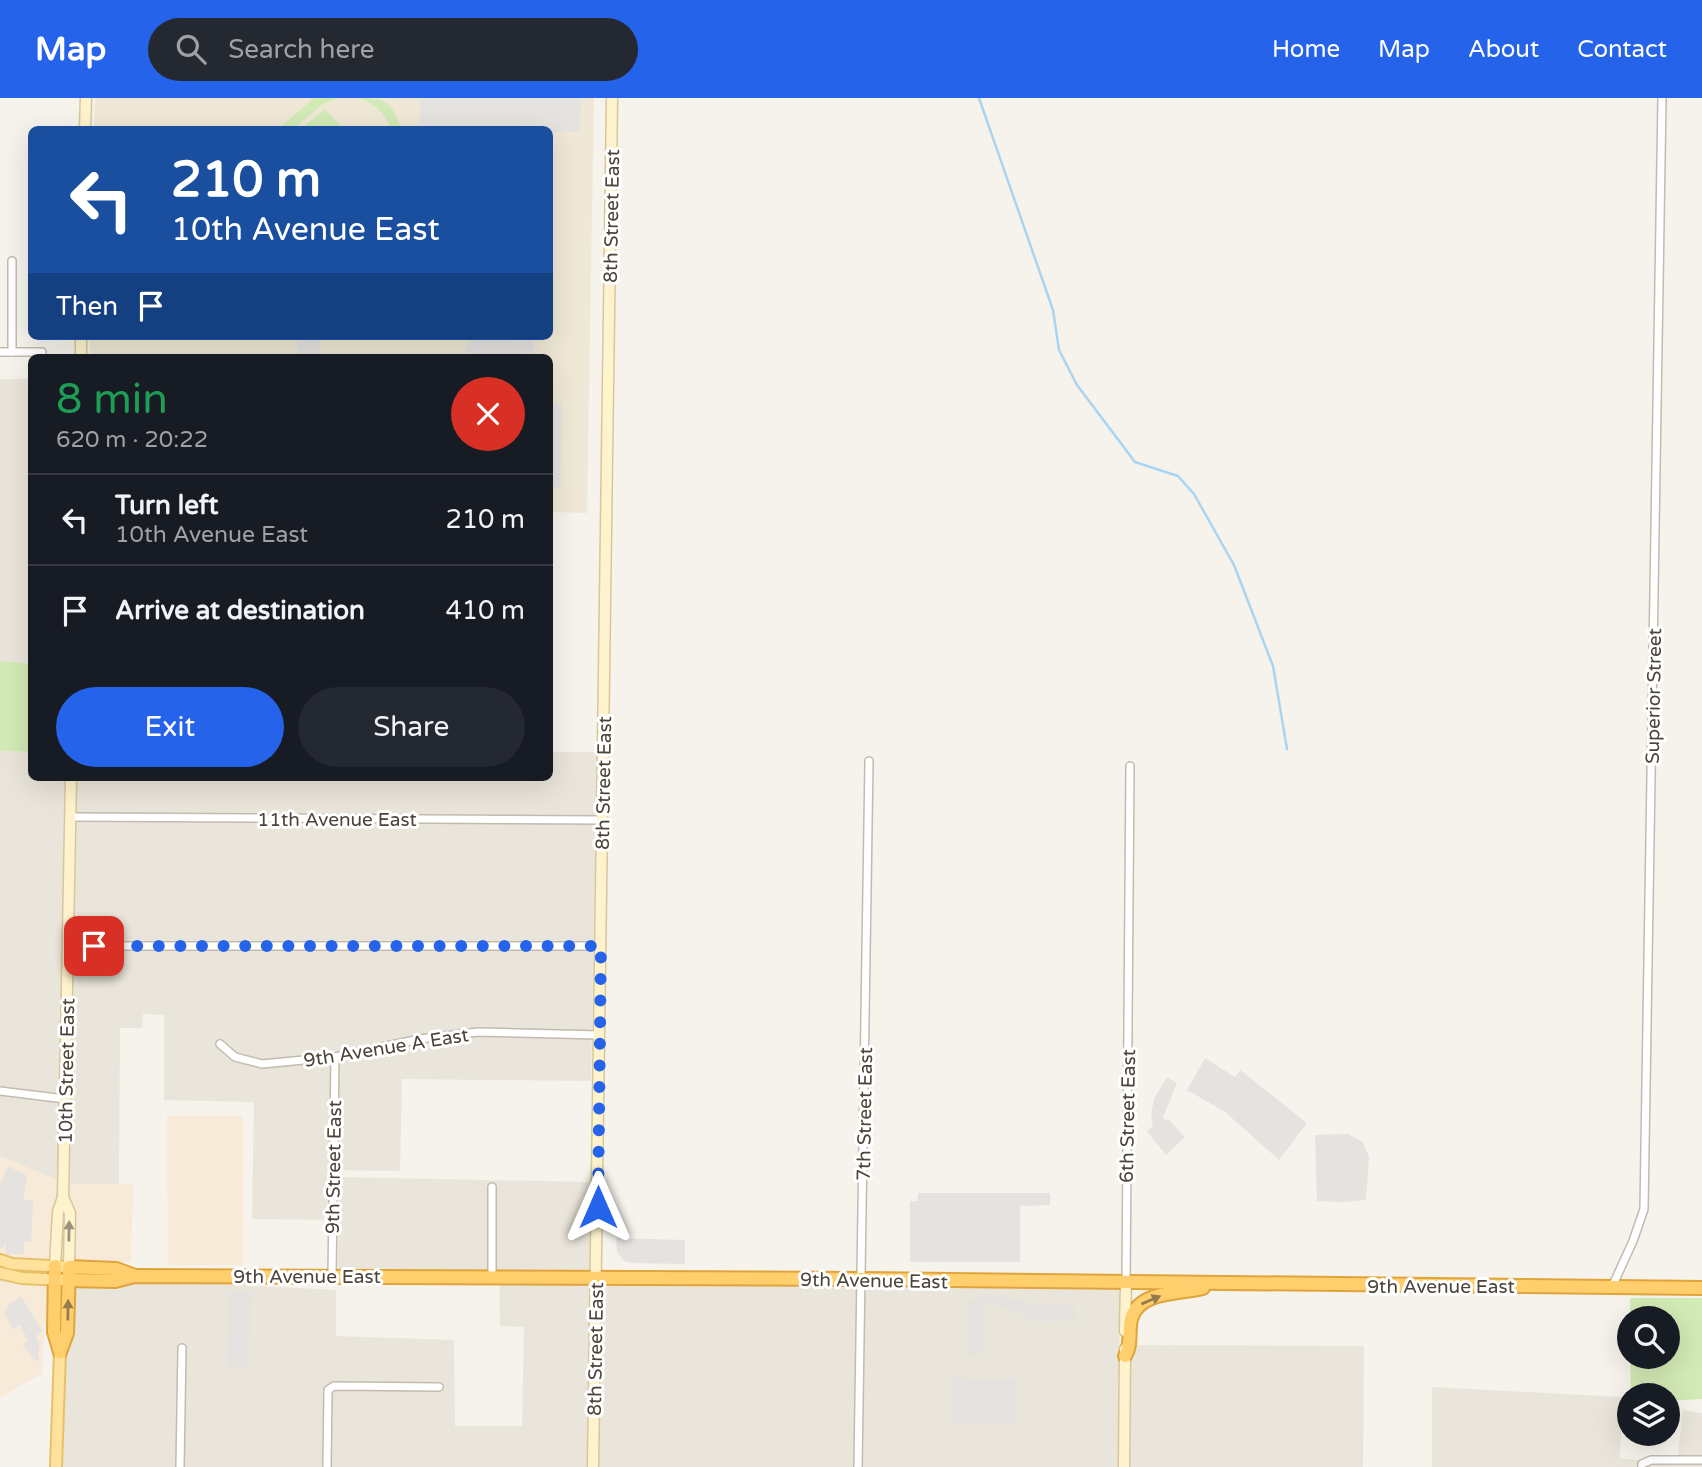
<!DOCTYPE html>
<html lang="en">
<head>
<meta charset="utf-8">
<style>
  :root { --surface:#171b24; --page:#242831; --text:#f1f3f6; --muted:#9ea1a6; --line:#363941; --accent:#2563eb }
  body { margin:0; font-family:"Varela Round",sans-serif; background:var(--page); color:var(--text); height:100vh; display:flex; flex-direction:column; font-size:26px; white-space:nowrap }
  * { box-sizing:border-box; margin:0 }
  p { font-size:23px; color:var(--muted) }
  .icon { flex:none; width:38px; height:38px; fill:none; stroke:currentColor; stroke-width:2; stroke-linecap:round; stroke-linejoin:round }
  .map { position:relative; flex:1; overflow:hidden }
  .sheet { position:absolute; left:28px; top:256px; width:525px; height:427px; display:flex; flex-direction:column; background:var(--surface); border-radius:10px; box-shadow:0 7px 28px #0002 }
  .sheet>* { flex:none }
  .banner { position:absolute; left:28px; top:28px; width:525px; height:214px; border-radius:10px; box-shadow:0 7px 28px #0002; background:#1a4fa0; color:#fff; overflow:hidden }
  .buttons { position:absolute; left:1617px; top:1208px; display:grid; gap:14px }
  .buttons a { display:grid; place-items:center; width:63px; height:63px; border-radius:50%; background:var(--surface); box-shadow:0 7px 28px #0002; font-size:35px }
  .pin { position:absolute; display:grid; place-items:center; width:60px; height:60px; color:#fff; margin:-30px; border-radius:14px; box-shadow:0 4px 10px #0006 }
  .me { position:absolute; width:77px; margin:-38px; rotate:0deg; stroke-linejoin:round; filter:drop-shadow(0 0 5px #0008) }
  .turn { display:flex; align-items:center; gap:24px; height:147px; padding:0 28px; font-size:32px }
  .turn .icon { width:91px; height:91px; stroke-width:2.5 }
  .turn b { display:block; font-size:49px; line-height:60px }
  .then { display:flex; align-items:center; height:66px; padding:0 28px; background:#0003; gap:14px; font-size:26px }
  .round { display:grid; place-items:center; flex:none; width:74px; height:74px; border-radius:37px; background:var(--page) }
  .summary { display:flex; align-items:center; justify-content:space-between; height:119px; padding:0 28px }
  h1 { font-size:42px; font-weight:600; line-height:52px; color:#1e9e55 }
  .button { display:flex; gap:14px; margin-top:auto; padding:14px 28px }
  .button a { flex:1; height:80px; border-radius:42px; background:var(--accent); color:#fff; font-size:28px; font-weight:600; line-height:80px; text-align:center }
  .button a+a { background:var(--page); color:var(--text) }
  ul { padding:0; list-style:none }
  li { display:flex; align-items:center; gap:21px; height:91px; padding:0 28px; border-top:2px solid var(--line) }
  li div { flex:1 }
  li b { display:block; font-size:26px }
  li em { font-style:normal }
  header { display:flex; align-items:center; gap:42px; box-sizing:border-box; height:98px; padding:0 35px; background:var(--accent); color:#fff }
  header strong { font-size:33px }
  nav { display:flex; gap:38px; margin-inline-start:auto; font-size:24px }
  .search { width:490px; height:63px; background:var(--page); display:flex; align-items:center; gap:18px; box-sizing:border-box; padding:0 24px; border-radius:38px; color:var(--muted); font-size:26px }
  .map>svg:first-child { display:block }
  .residential { fill:#eae5da }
  .commercial { fill:#f7ead8 }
  .education { fill:#efe8d6 }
  .green { fill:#d2eab5 }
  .parking { fill:#e5e3e0 }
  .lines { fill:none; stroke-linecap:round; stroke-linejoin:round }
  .stream { stroke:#a9d4f2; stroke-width:2.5 }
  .street-casing { stroke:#c2bbae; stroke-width:10 }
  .secondary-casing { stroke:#d6c79b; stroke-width:13 }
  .primary-casing { stroke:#e6c16a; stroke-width:14 }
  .highway-casing { stroke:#e0a43c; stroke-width:16 }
  .street { stroke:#fff; stroke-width:7 }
  .secondary { stroke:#fff3cd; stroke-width:10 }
  .primary { stroke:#ffe39c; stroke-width:10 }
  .highway { stroke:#ffcf6e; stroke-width:12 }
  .oneway { fill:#9c937c }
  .oneway2 { fill:#937c4e }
  .route { stroke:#2563eb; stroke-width:12; stroke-dasharray:0 21.6 }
  .labels { text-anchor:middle; stroke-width:6; stroke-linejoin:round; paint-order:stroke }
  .street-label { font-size:19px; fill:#4b4439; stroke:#fff }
</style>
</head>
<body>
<header>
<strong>Map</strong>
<div class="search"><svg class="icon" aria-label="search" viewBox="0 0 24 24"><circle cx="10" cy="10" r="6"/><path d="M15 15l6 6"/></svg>Search here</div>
<nav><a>Home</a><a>Map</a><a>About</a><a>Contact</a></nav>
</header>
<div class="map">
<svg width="1702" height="1369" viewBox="0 0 1702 1369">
  <rect width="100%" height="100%" fill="#f6f3ec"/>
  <g class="residential">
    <path d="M0,281H31V566L0,563Z"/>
    <path d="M0,653L31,654L32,679H550V654H597L591,983L402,981L400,1073L329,1072L328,1122L252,1121L254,1004L164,1002V917L143,916L142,930H120L119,1086L76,1087L75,1186H222L336,1192V1238L454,1242L455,1328H522L524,1229L500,1228L499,1173H338L339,1079L591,1084L592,1188L856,1185L1125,1189L1119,1247L1364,1248L1363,1369H61L66,1086L0,1058Z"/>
    <path d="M1432,1289L1622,1299L1620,1360L1636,1362L1677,1364L1683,1312L1702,1315V1369H1432Z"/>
  </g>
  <g class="commercial">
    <path d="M167,1018H243V1167H168Z"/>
    <path d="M0,1058L66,1086H133L131,1164H65L64,1227H44L42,1276L0,1299Z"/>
  </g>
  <path class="education" d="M95,0H594L587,415L550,414V259H90V238H550V32L94,31Z"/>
  <g class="green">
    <path d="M314,0H337L322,7L293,31H278Z"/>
    <path d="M358,0C387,0 391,3 401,31H391C385,15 374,5 358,0Z"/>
    <path d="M325,11L343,31H301Z"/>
    <path d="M0,563L31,566V654L0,653Z"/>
    <path d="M1630,1200H1702V1301L1668,1303V1297H1631L1630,1258H1668V1220H1630Z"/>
  </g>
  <g class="parking">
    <path d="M420,0H581L580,34H550V32L419,31Z"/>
    <path d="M468,238H534V259H471L464,251L471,243Z"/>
    <rect x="297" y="240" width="23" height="19"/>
    <path d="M550,306H562L560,390H550Z"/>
    <path d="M1205,960L1235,979L1240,972L1307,1025L1279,1062L1224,1013L1187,992Z"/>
    <path d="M1167,979L1177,985L1163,1019L1165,1022L1168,1021L1185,1039L1166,1057L1147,1033L1153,1028L1151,1017L1154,1001Z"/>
    <path d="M1348,1036L1363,1044L1369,1059L1366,1102L1343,1104L1317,1103L1315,1037Z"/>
    <path d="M8,1068L27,1078L23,1102H33L31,1144H24V1156H6V1145L2,1151L0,1149V1087Z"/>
    <path d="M918,1095H1050V1107L1020,1108V1164H910V1103H918Z"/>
    <path d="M616,1140L685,1142V1166L635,1165L624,1163L617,1154Z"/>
    <path d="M229,1195H251L249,1270L227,1269Z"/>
    <path d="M977,1197L1012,1200L1033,1207H1075V1223L1037,1224L1000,1207H982L983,1256L968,1257L966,1203H976Z"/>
    <path d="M21,1198L42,1233L36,1239L39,1246V1262L35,1263L23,1247L28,1242L20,1227L13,1231L4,1214L9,1211L7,1208Z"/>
    <path d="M952,1280L1017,1281L1016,1326L951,1325Z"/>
  </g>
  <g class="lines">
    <path class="stream" d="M979,0L1053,212L1059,252L1077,287L1135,364L1178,378L1194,396L1234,467L1273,568L1287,651"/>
    <g class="street-casing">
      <g id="street">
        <path d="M0,254H42"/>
        <path d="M12,254V163"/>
        <path d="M71,719L604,722"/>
        <path d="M67,848H601"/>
        <path d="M220,946L235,959L262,966L335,959L420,941L478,934L599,937"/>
        <path d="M0,993L65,1001"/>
        <path d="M332,1178L335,959"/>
        <path d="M492,1179V1089"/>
        <path d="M1126,1184L1130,668"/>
        <path d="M1612,1189L1633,1143L1644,1111L1662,0"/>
        <path d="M180,1369L182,1250"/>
        <path d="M327,1369L328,1292L334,1288L439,1289"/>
        <path d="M858,1369L869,663"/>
        <path d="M1642,1369V1366L1651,1362H1702"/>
      </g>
    </g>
    <g class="secondary-casing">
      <g id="secondary">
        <path d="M85,32L86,0"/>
        <path d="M81,259V238"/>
        <path d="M63,1099L70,1115L69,1169"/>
        <path d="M55,1168L58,1114L63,1099L71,679"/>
        <path d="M1125,1233L1126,1184"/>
        <path d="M593,1369L612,0"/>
        <path d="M1124,1369L1125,1251"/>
      </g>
    </g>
    <g class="primary-casing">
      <g id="primary">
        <path d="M0,1162L12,1166L69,1169"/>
        <path d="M0,1175L22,1180L63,1182"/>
        <path d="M56,1369L60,1254"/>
      </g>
    </g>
    <g class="highway-casing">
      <g id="highway">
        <path d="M55,1168L54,1234L60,1254"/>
        <path d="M68,1182L115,1183L135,1178L862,1181L1702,1190"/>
        <path d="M60,1254L67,1235L69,1169L116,1171L135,1178"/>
        <path d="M1125,1258C1132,1247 1128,1234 1131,1221C1139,1192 1180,1196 1203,1190"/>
      </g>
    </g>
    <use href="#street" class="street"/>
    <use href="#secondary" class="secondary"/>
    <use href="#primary" class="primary"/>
    <use href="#highway" class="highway"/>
  </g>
  <defs><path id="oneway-solid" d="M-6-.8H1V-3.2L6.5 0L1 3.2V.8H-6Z" transform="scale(1.75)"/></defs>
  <use class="oneway" href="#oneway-solid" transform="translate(69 1133) rotate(-89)"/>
  <g class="oneway2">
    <use href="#oneway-solid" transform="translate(1151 1202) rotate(-23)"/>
    <use href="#oneway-solid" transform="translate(68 1212) rotate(-89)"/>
  </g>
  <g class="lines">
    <path class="route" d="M94,848H601L598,1109"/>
  </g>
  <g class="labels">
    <g class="street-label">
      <text transform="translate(611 118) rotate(-89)" y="7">8th Street East</text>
      <text transform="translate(1653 598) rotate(-89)" y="7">Superior Street</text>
      <text transform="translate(603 685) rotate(-89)" y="7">8th Street East</text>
      <text x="337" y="728">11th Avenue East</text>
      <text transform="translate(386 949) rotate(-9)" y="7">9th Avenue A East</text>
      <text transform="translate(66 973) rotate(-89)" y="7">10th Street East</text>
      <text transform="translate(864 1016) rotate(-89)" y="7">7th Street East</text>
      <text transform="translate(1127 1018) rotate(-89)" y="7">6th Street East</text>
      <text transform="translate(333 1069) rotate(-89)" y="7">9th Street East</text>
      <text x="307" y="1185">9th Avenue East</text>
      <text transform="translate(874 1182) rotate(1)" y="7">9th Avenue East</text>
      <text x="1441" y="1195">9th Avenue East</text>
      <text transform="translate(595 1251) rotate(-89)" y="7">8th Street East</text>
    </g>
  </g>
</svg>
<div class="buttons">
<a><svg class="icon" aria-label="search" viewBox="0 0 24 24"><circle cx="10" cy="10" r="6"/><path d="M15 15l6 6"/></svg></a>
<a><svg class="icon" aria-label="layers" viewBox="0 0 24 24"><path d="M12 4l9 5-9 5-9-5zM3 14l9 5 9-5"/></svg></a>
</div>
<div class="pin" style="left:94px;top:848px;background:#d93025"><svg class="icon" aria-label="arrive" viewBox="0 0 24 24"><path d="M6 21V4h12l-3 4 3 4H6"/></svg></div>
<svg class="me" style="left:598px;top:1109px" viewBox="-20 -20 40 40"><path d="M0-17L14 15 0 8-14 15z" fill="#2563eb" stroke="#fff" stroke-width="4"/></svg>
<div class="banner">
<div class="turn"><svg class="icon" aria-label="left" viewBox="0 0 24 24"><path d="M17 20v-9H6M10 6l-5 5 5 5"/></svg><div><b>210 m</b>10th Avenue East</div></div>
<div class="then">Then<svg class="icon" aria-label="arrive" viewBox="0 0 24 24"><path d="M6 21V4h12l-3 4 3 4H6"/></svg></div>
</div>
<section class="sheet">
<div class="summary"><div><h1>8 min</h1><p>620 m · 20:22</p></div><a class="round" style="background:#d93025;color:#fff"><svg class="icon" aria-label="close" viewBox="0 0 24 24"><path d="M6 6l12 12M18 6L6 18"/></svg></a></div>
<ul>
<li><svg class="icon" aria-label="left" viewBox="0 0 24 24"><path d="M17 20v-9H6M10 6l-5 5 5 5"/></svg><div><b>Turn left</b><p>10th Avenue East</p></div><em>210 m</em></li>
<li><svg class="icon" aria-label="arrive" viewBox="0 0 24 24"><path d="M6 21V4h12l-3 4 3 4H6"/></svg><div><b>Arrive at destination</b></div><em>410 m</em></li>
</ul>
<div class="button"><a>Exit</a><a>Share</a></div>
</section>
</div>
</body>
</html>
